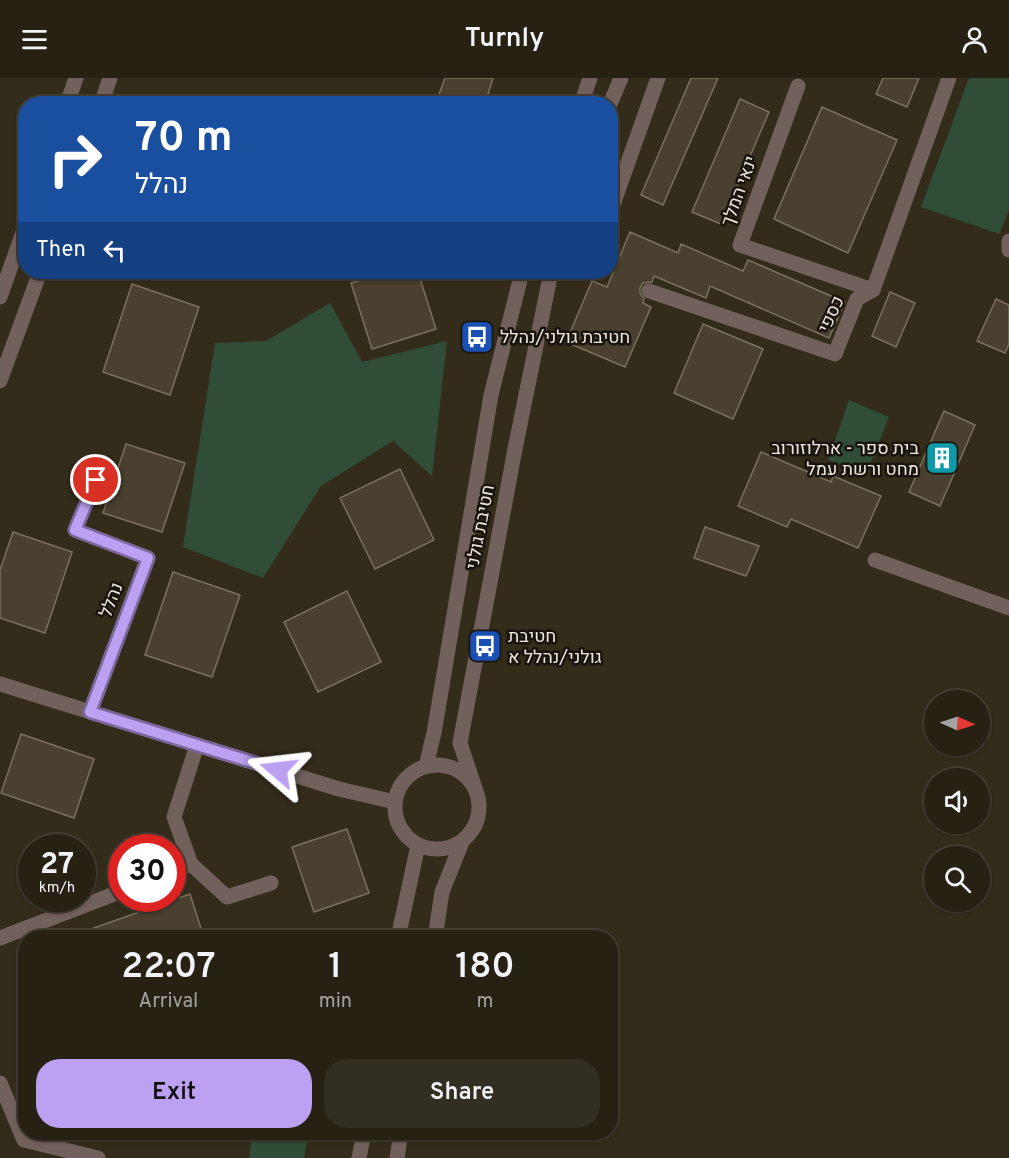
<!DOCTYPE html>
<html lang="en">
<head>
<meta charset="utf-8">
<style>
  :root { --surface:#272114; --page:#332e22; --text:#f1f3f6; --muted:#a4a3a0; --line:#433e34; --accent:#bca0f2 }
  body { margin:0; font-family:Overpass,Heebo,sans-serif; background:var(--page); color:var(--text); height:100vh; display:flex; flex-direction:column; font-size:22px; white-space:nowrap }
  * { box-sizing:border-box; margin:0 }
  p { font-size:20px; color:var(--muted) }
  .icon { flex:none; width:33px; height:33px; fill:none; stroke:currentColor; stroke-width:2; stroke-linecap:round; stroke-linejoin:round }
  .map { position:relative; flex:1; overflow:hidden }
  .panel { position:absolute; left:18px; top:852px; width:600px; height:210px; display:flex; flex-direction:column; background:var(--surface); border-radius:24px; box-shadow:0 2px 4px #0004,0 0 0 2px var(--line) }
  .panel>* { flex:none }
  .top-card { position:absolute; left:18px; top:18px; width:600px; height:183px; border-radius:24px; box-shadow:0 2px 4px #0004,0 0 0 2px var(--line); background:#1a4fa0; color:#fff; overflow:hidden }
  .needle { width:39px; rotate:93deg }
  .buttons { position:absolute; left:924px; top:612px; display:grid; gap:12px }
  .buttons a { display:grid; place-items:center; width:66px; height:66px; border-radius:50%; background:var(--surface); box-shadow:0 2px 4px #0004,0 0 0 2px var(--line); font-size:30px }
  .speed { position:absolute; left:18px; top:756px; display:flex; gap:12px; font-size:30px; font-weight:700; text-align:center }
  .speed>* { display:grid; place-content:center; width:78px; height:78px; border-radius:50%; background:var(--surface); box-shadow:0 2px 4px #0004,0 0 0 2px var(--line); line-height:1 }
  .speed small { font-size:15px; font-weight:400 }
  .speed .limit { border:9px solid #d22; background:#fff; color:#111 }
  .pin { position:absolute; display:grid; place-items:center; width:51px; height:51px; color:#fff; margin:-26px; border:3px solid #fff; border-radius:50%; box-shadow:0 2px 6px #0007 }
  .me { position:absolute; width:66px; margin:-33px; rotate:287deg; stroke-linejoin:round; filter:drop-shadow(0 0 4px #0008) }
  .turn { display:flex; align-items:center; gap:21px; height:126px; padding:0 18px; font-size:27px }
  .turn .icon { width:78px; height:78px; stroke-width:2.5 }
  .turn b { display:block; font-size:42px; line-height:51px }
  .then { display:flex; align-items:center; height:57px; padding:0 18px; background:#0003; gap:12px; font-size:22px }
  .eta { display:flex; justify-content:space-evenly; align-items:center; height:102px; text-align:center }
  .eta b { font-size:36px; font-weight:600; line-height:42px }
  .primary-button { display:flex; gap:12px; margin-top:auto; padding:12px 18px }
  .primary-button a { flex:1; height:69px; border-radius:24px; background:var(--accent); color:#111; font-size:24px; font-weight:600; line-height:69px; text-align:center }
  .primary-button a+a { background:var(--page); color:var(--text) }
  header { display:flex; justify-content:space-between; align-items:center; height:78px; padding:0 18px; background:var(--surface); font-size:27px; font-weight:600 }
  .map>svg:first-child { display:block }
  .green { fill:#304d37 }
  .building { fill:#49402f; stroke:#7a705e; stroke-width:1.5 }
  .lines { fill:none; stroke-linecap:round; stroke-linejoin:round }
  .minor { stroke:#71605c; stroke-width:15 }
  .route-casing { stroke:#7a689d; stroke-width:15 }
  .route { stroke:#bca0f2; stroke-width:10 }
  .labels { text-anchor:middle; stroke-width:5; stroke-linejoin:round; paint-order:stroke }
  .street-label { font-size:18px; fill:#ece6dc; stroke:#19150e }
  .poi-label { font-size:18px; fill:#ece6dc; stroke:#19150e; text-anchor:start }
</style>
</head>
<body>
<header><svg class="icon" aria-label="menu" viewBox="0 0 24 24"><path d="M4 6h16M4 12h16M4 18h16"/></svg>Turnly<svg class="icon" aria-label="person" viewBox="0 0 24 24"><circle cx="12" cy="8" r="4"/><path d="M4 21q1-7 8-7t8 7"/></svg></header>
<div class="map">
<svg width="1009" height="1080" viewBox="0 0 1009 1080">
  <rect width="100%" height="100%" fill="#342c1b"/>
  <g class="green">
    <path d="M969,0H1009V132L999,156L921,129Z"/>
    <path d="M330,225L362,284L447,263L432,398L393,363L321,408L263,500L183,469L215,265L266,263Z"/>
    <path d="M849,322L889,339L867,395L828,382Z"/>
    <path d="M252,1055H308L304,1080H249Z"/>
  </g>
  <g class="building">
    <path d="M445,0H493L485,26H448L437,22Z"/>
    <path d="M691,0H718L663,127L641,117Z"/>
    <path d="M883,0H919L907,29L876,16Z"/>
    <path d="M740,21L769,34L721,146L692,134Z"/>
    <path d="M822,29L897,62L848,175L774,141Z"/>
    <path d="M630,154L678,175L681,166L743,193L748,182L845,224L829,260L710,208L706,220L654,198L652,204L643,205L640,210V215L644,221L643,225L651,229L625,289L566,264L592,203L607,209Z"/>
    <path d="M387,194H418L436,251L372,271L351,205Z"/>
    <path d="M132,206L199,229L170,317L103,294Z"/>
    <path d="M890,214L915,225L896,269L872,258Z"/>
    <path d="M996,221L1009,227V266L1005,275L977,263Z"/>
    <path d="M703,246L763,271L733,341L674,315Z"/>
    <path d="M944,333L975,347L940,428L909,414Z"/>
    <path d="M126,366L185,385L162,454L103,435Z"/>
    <path d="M761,374L831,404L833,398L881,418L858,470L791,441L787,449L738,428Z"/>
    <path d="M400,391L434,462L375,491L340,420Z"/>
    <path d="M705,449L759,468L746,498L694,480Z"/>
    <path d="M13,454L72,474L45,555L0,540V492Z"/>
    <path d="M173,494L240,517L212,599L145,577Z"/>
    <path d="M347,513L381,584L318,614L284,544Z"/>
    <path d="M21,656L94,681L74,740L1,715Z"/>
    <path d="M347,751L369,815L314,834L292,769Z"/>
    <path d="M190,816L204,860H74V857Z"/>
  </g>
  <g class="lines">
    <g class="minor">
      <path d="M798,8L740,167L873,212"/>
      <path d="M67,26L76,0"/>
      <path d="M101,26L110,0"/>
      <path d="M581,26L590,0"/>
      <path d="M610,26L621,0"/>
      <path d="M610,135L658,0"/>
      <path d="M1009,163V172"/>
      <path d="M649,213L835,276L857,221L873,212L949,0"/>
      <path d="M0,219L26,146"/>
      <path d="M0,303L40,194"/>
      <path d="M875,482L1009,530"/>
      <path d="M0,606L339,711L395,724"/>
      <path d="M90,634L148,480L75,452L96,402"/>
      <path d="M197,667L174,739L191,786L227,819L271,805"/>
      <circle cx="437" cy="729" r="42"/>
      <path d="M426,688L434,655L491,317L522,194"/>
      <path d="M475,710L460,665L515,371L551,194"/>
      <path d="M172,793L191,786"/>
      <path d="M0,860L122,813"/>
      <path d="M398,860L418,767"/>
      <path d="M435,860L442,814L462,764"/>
      <path d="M0,1005L24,1062L98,1080"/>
      <path d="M359,1080L364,1054"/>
      <path d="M397,1080L401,1054"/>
    </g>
  </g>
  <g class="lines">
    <g class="route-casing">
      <path id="route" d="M96,402L75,452L148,480L90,634L278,692"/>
    </g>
    <use href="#route" class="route"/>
  </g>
  <defs>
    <g id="bus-square" transform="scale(1.725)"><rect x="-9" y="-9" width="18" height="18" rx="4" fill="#1a4fb4" stroke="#19150e"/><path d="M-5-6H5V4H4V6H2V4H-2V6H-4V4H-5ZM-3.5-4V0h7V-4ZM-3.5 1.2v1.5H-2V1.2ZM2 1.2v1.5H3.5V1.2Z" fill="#fff"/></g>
    <g id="building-square" transform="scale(1.725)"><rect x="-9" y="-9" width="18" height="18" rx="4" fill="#0f9aa8" stroke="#19150e"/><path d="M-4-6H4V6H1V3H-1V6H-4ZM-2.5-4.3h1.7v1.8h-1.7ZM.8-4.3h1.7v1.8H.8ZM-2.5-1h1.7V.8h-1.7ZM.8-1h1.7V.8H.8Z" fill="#fff"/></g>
  </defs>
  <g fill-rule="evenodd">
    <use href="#bus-square" x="477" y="259"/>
    <use href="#building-square" x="942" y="380"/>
    <use href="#bus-square" x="485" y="568"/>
  </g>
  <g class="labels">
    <g class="street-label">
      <text transform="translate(739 113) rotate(-70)" y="6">ינאי המלך</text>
      <text transform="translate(831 236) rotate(-65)" y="6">כספי</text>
      <text transform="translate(480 449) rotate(-79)" y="6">חטיבת גולני</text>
      <text transform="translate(111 522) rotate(-69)" y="6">נהלל</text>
    </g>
    <g class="poi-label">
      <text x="500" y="265">חטיבת גולני/נהלל</text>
      <text x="919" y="376" text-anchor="end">בית ספר - ארלוזורוב<tspan x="919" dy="21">מחט ורשת עמל</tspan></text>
      <text x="508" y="564">חטיבת<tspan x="508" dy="21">גולני/נהלל א</tspan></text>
    </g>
  </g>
</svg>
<div class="buttons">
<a><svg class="needle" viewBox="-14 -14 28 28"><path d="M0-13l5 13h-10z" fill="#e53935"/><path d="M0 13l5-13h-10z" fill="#a4a3a0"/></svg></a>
<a><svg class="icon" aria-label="sound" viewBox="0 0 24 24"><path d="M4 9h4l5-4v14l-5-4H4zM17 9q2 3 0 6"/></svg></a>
<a><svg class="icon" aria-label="search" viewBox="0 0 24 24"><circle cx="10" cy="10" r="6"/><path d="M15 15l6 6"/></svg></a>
</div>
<div class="speed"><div>27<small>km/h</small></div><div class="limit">30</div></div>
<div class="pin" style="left:96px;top:402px;background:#d93025"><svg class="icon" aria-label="arrive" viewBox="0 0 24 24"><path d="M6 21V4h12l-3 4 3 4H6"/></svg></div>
<svg class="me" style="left:278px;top:692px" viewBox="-20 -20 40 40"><path d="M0-17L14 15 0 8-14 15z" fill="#bca0f2" stroke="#fff" stroke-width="4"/></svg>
<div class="top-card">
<div class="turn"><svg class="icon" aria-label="right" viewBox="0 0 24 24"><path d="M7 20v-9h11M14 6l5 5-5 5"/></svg><div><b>70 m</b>נהלל</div></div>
<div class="then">Then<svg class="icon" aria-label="left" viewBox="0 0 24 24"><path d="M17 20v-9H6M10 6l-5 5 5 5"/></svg></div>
</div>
<section class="panel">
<div class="eta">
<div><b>22:07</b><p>Arrival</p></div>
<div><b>1</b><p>min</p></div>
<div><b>180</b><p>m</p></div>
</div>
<div class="primary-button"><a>Exit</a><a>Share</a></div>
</section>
</div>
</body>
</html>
